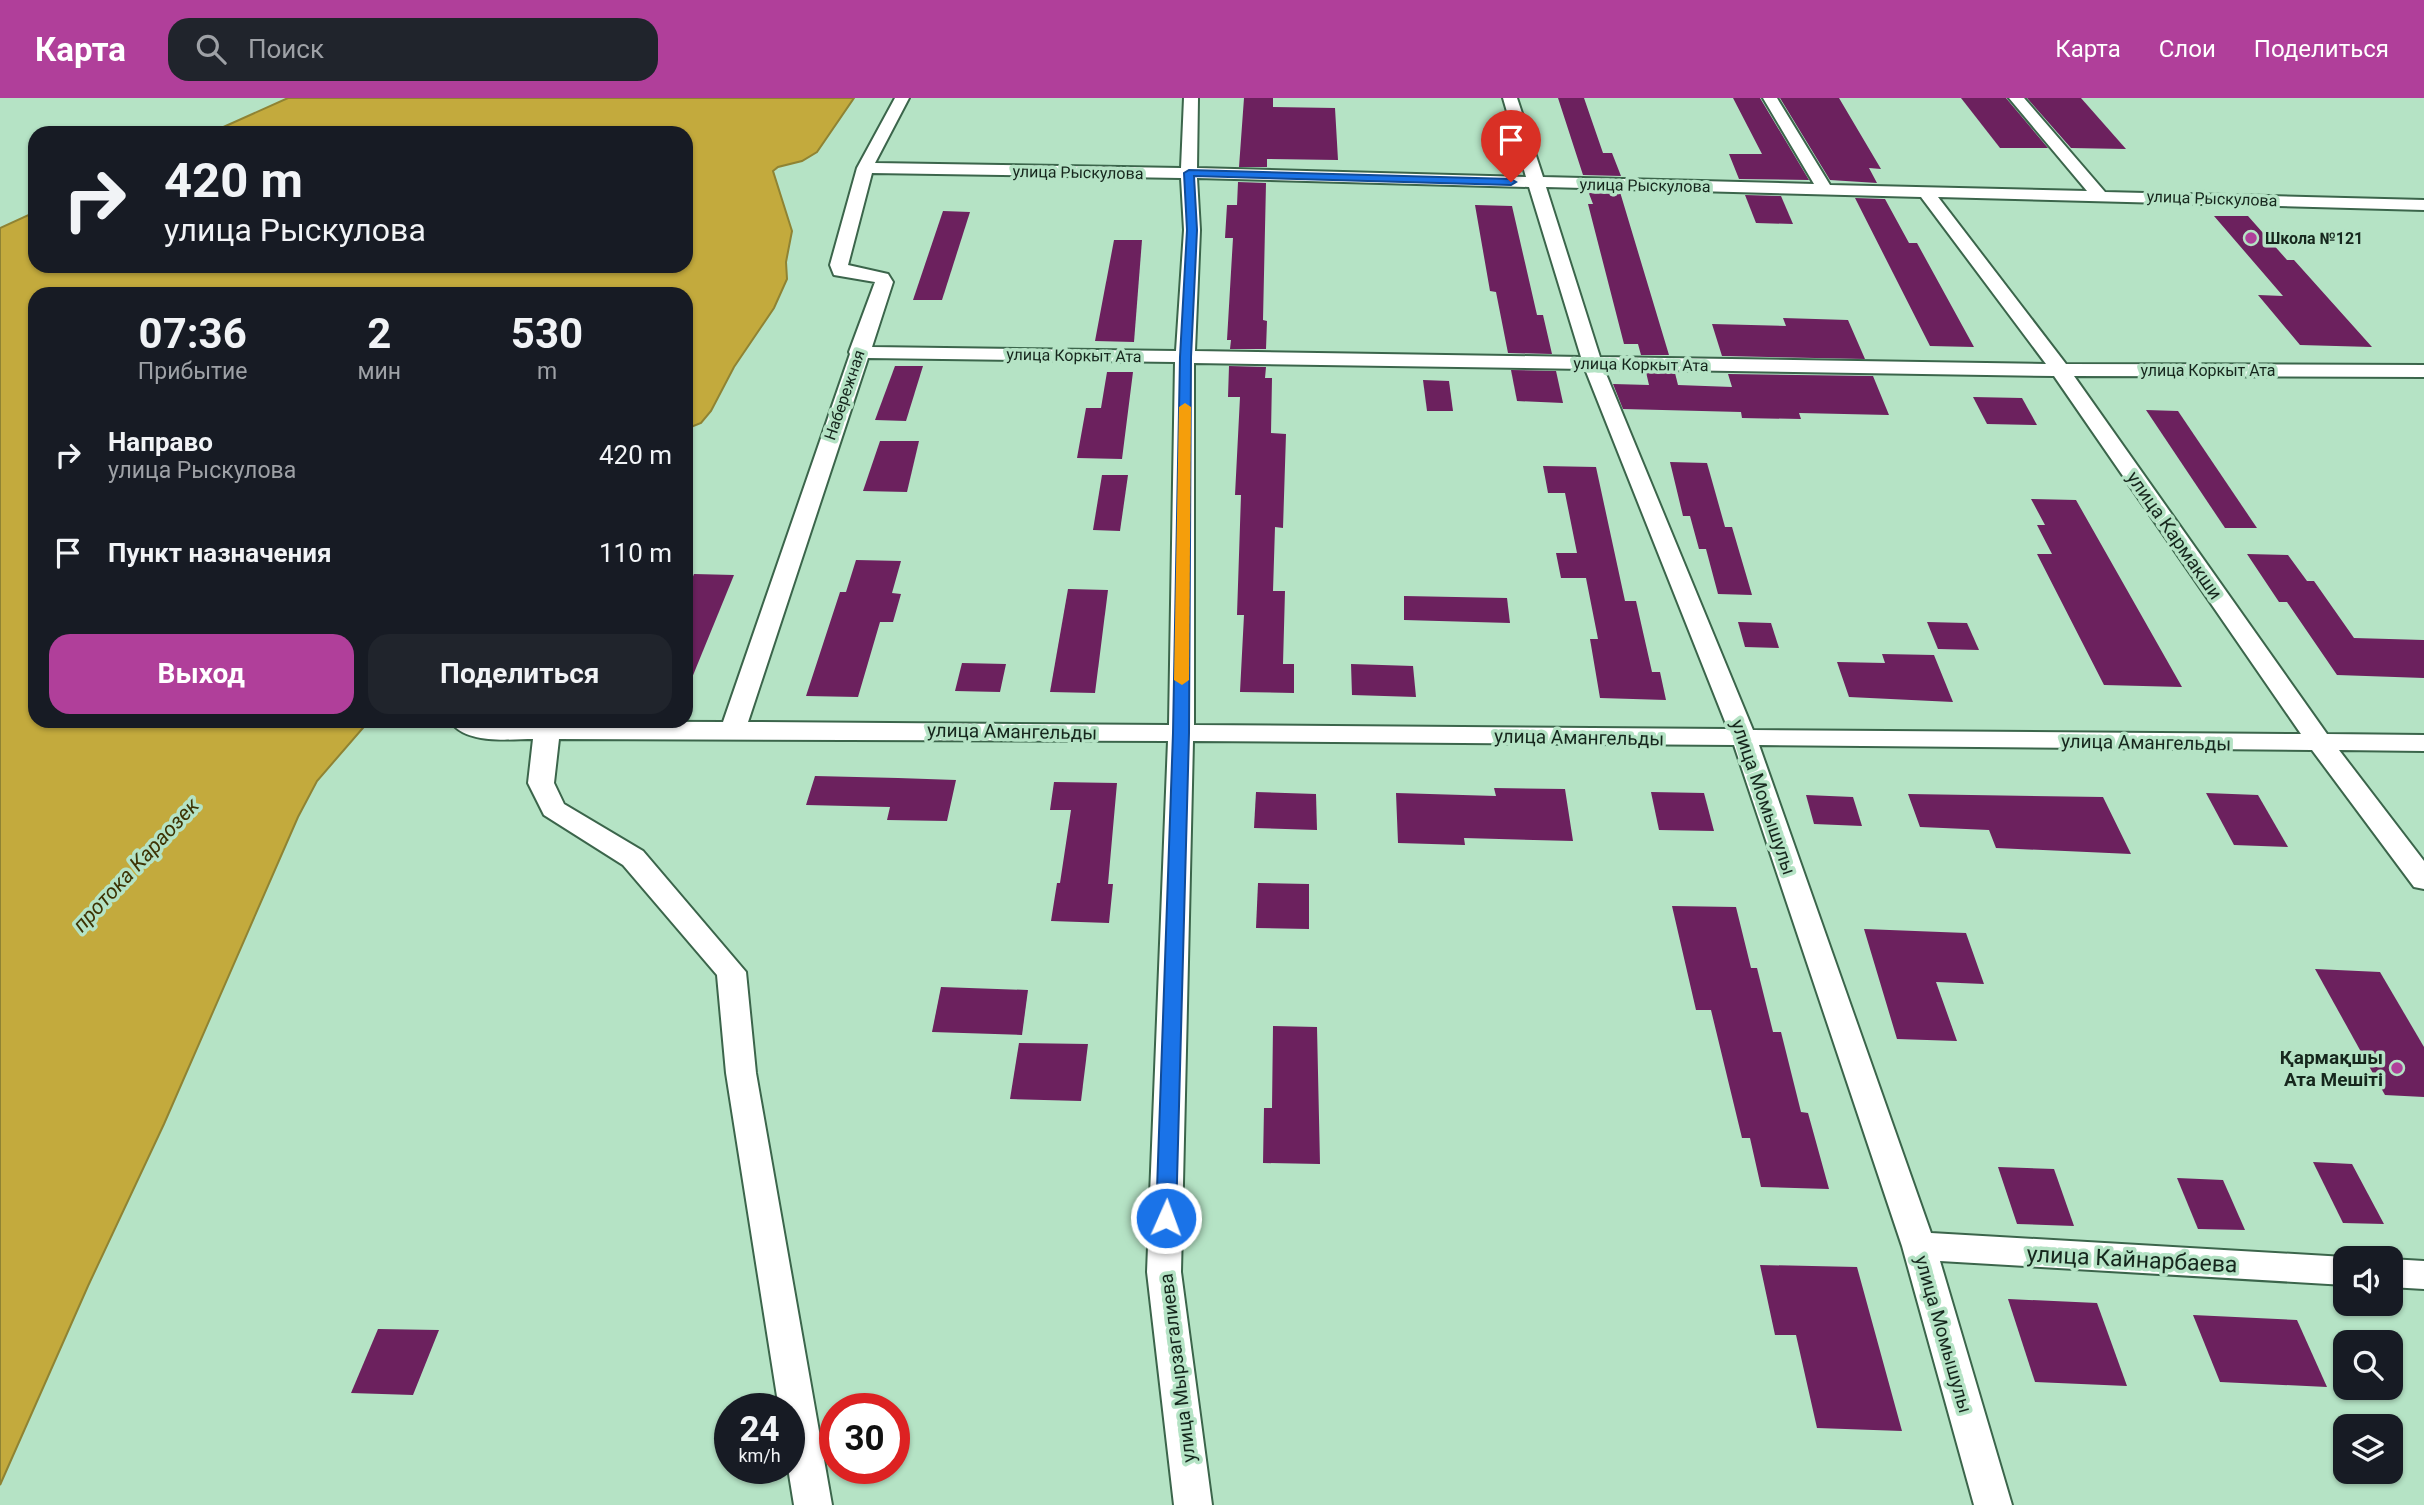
<!DOCTYPE html>
<html lang="ru">
<head>
<meta charset="utf-8">
<style>
  :root { --surface:#171b24; --page:#20242c; --text:#f1f3f6; --muted:#9ea1a6; --accent:#b03f9a }
  body { margin:0; font-family:Roboto,sans-serif; background:var(--page); color:var(--text); height:100vh; display:flex; flex-direction:column; font-size:26px; white-space:nowrap }
  * { box-sizing:border-box; margin:0 }
  p { font-size:23px; color:var(--muted) }
  .icon { flex:none; width:38px; height:38px; fill:none; stroke:currentColor; stroke-width:2; stroke-linecap:round; stroke-linejoin:round }
  .map { position:relative; flex:1; overflow:hidden }
  .sheet { position:absolute; left:28px; top:189px; width:665px; height:441px; display:flex; flex-direction:column; background:var(--surface); border-radius:21px; box-shadow:0 2px 5px #0004 }
  .sheet>* { flex:none }
  .hud { position:absolute; left:28px; top:28px; width:665px; height:147px; border-radius:21px; box-shadow:0 2px 5px #0004; background:#171b24; color:var(--text); overflow:hidden }
  .fabs { position:absolute; left:2333px; top:1148px; display:grid; gap:14px }
  .fabs a { display:grid; place-items:center; width:70px; height:70px; border-radius:14px; background:var(--surface); box-shadow:0 2px 5px #0004; font-size:35px }
  .speed { position:absolute; left:714px; top:1295px; display:flex; gap:14px; font-size:35px; font-weight:700; text-align:center }
  .speed>* { display:grid; place-content:center; width:91px; height:91px; border-radius:50%; background:var(--surface); box-shadow:0 2px 5px #0004; line-height:1 }
  .speed small { font-size:18px; font-weight:400 }
  .speed .limit { border:10px solid #d22; background:#fff; color:#111 }
  .pin { position:absolute; display:grid; place-items:center; width:60px; height:60px; color:#fff; margin:-72px -30px; border-radius:50% 50% 50% 0; rotate:-45deg; box-shadow:0 0 7px #0007 }
  .pin .icon { rotate:45deg }
  .me { position:absolute; width:77px; margin:-38px; rotate:2deg; stroke-linejoin:round; filter:drop-shadow(0 0 5px #0008) }
  .turn { display:flex; align-items:center; gap:24px; height:147px; padding:0 21px; font-size:32px }
  .turn .icon { width:91px; height:91px; stroke-width:2.5 }
  .turn b { display:block; font-size:49px; line-height:60px }
  .eta { display:flex; justify-content:space-evenly; align-items:center; height:119px; text-align:center }
  .eta b { font-size:42px; font-weight:700; line-height:49px }
  .cta { display:flex; gap:14px; margin-top:auto; padding:14px 21px }
  .cta a { flex:1; height:80px; border-radius:21px; background:var(--accent); color:#fff; font-size:28px; font-weight:700; line-height:80px; text-align:center }
  .cta a+a { background:var(--page); color:var(--text) }
  ul { padding:0; list-style:none }
  li { display:flex; align-items:center; gap:21px; height:98px; padding:0 21px }
  li div { flex:1 }
  li b { display:block; font-size:26px }
  li em { font-style:normal }
  header { display:flex; align-items:center; gap:42px; box-sizing:border-box; height:98px; padding:0 35px; background:var(--accent); color:#fff }
  header strong { font-size:33px }
  nav { display:flex; gap:38px; margin-inline-start:auto; font-size:24px }
  .search { width:490px; height:63px; background:var(--page); display:flex; align-items:center; gap:18px; box-sizing:border-box; padding:0 24px; border-radius:21px; color:var(--muted); font-size:26px }
  .map>svg:first-child { display:block }
  .water { fill:#c3aa3d; stroke:#8f8333; stroke-width:2 }
  .building { fill:#6c215e }
  .lines { fill:none; stroke-linecap:round; stroke-linejoin:round }
  .street-casing { stroke:#3b654b; stroke-width:4 }
  .street { fill:#fff; fill-rule:evenodd }
  .route { fill:#1a73e8; stroke:#114b97; stroke-width:2 }
  .slow { fill:#f59e0b }
  .poi-dot { fill:#b03f9a; stroke:#b5e3c5; stroke-width:2.5 }
  .labels { text-anchor:middle; stroke-width:7; stroke-linejoin:round; paint-order:stroke }
  .far-street-label { font-size:16px; fill:#16271d; stroke:#b5e3c5 }
  .far-poi-label { font-size:16px; font-weight:bold; fill:#16271d; stroke:#b5e3c5; text-anchor:start }
  .street-label { font-size:19px; fill:#16271d; stroke:#b5e3c5 }
  .poi-label { font-size:19px; font-weight:bold; fill:#16271d; stroke:#b5e3c5; text-anchor:end }
  .water-label { font-size:21px; font-style:italic; fill:#3d3304; stroke:#b5e3c5 }
  .near-street-label { font-size:23px; fill:#16271d; stroke:#b5e3c5 }
</style>
</head>
<body>
<header>
<strong>Карта</strong>
<div class="search"><svg class="icon" aria-label="search" viewBox="0 0 24 24"><circle cx="10" cy="10" r="6"/><path d="M15 15l6 6"/></svg>Поиск</div>
<nav><a>Карта</a><a>Слои</a><a>Поделиться</a></nav>
</header>
<div class="map">
<svg width="2424" height="1407" viewBox="0 0 2424 1407">
  <rect width="100%" height="100%" fill="#b5e3c5"/>
  <path class="water" d="M288,0H854L817,54L802,63L778,69L773,73L792,133L786,164L787,181L774,210L734,269L711,313L701,325L686,331V196H35V623H369L317,683L298,719L164,1026L88,1188L0,1387V130L35,114V168H686V35H210Z"/>
  <g class="building">
    <path d="M1244,0H1273V9L1335,10L1338,62L1267,61V69H1239Z"/>
    <path d="M1558,0H1584L1603,55H1612L1621,78L1583,77Z"/>
    <path d="M1733,0H1760L1809,82L1739,81L1729,56H1762Z"/>
    <path d="M1780,0H1839L1881,71L1869,70L1877,85L1830,82Z"/>
    <path d="M1961,0H2006L2048,50H2000Z"/>
    <path d="M2027,0H2081L2126,51L2071,50Z"/>
    <path d="M1238,84L1266,85L1263,222L1267,223L1266,251H1230L1231,242H1227L1233,140H1225L1227,107H1237Z"/>
    <path d="M1588,93L1620,94L1669,257H1641L1638,246H1624L1588,106H1593Z"/>
    <path d="M1745,97L1781,98L1793,126L1756,125Z"/>
    <path d="M1855,100L1885,101L1909,145H1917L1974,249L1930,248Z"/>
    <path d="M1475,107L1512,108L1537,217H1543L1552,256L1508,255L1496,194L1490,193Z"/>
    <path d="M943,113L970,114L942,202H913Z"/>
    <path d="M2214,118H2248L2287,162H2294L2372,249L2300,247L2258,197L2283,198Z"/>
    <path d="M1114,142H1142L1134,244L1095,243Z"/>
    <path d="M1783,220L1848,222L1865,261L1722,258L1712,226L1786,228Z"/>
    <path d="M895,268H923L906,323L875,322Z"/>
    <path d="M1229,268L1266,269L1265,280H1272L1271,335L1286,336L1283,430L1275,429L1273,493H1285L1283,566H1294V595L1240,594L1244,517H1237L1241,397H1235L1240,299H1228Z"/>
    <path d="M1511,272L1556,273L1563,305L1517,303Z"/>
    <path d="M1107,274H1133L1122,361L1077,360L1086,310H1101Z"/>
    <path d="M1646,274L1675,275L1678,287L1732,289L1728,276L1873,278L1889,317L1799,315L1801,321L1742,320L1741,314L1623,311L1613,286L1649,287Z"/>
    <path d="M1423,282L1449,283L1453,313H1427Z"/>
    <path d="M1973,299L2022,300L2037,327L1987,326Z"/>
    <path d="M2146,312L2178,313L2257,430H2225Z"/>
    <path d="M880,343H919L907,394L863,393Z"/>
    <path d="M1670,364L1707,365L1725,429H1732L1752,497L1718,496L1706,451H1699L1690,418H1683Z"/>
    <path d="M1543,368L1596,369L1625,503H1636L1652,574H1660L1666,602L1600,600L1590,541H1598L1586,480H1561L1556,455H1577L1565,395H1548Z"/>
    <path d="M1102,377H1128L1120,433L1093,432Z"/>
    <path d="M2031,401L2076,402L2182,589L2104,587L2037,456H2052L2037,427H2045Z"/>
    <path d="M2247,456L2288,457L2307,483H2314L2354,540L2424,542V580L2337,577L2287,504H2279Z"/>
    <path d="M856,462L901,463L892,495L901,496L893,524H880L858,599L806,598L840,494H846Z"/>
    <path d="M694,476L734,477L687,592L686,495Z"/>
    <path d="M1068,491L1108,492L1095,595L1050,594Z"/>
    <path d="M1404,498L1507,500L1510,525L1404,522Z"/>
    <path d="M1738,524L1771,525L1779,550L1745,549Z"/>
    <path d="M1927,524L1967,525L1979,552L1938,551Z"/>
    <path d="M1882,556L1934,557L1953,604L1849,599L1837,564L1885,565Z"/>
    <path d="M962,565L1006,566L1000,594L955,593Z"/>
    <path d="M1351,566L1413,568L1416,599L1352,597Z"/>
    <path d="M815,678L898,680L956,682L947,723L887,722L890,709L806,707Z"/>
    <path d="M1054,684L1117,685L1108,786H1113L1109,825L1051,823L1057,785H1060L1071,712H1050Z"/>
    <path d="M1494,690L1565,691L1573,743L1464,740L1465,747L1398,745L1396,695L1496,698Z"/>
    <path d="M1256,694L1316,696L1317,732L1254,730Z"/>
    <path d="M1651,694L1704,695L1714,733L1659,732Z"/>
    <path d="M2206,695L2258,697L2288,749L2234,747Z"/>
    <path d="M1908,696L2103,699L2131,756L1996,750L1989,732L1920,729Z"/>
    <path d="M1806,697L1853,699L1862,728L1814,726Z"/>
    <path d="M1258,785L1309,786V831L1256,830Z"/>
    <path d="M1672,808L1736,809L1751,870H1757L1773,934H1781L1801,1014L1808,1015L1829,1091L1761,1089L1750,1040H1742L1711,912H1696Z"/>
    <path d="M1864,831L1966,835L1984,886L1936,884L1957,943L1897,941Z"/>
    <path d="M2315,871L2380,874L2424,949V999L2385,997Z"/>
    <path d="M941,889L1028,892L1022,937L932,934Z"/>
    <path d="M1273,928L1317,929L1320,1066L1263,1065L1264,1010H1272Z"/>
    <path d="M1019,945L1088,946L1081,1003L1010,1001Z"/>
    <path d="M2313,1064L2352,1066L2384,1126L2343,1125Z"/>
    <path d="M1998,1069L2054,1071L2074,1128L2017,1126Z"/>
    <path d="M2177,1080L2223,1082L2245,1132L2198,1131Z"/>
    <path d="M1760,1167L1857,1169L1902,1333L1817,1330L1796,1237H1775Z"/>
    <path d="M2008,1201L2097,1205L2127,1288L2035,1284Z"/>
    <path d="M2193,1217L2297,1222L2327,1289L2220,1284Z"/>
    <path d="M378,1231L439,1232L413,1297L351,1295Z"/>
  </g>
  <g class="lines">
    <g class="street-casing">
      <g id="street">
        <path d="M895,0H909L875,65L1181,70L1184,0H1198L1197,70L1526,79L1503,0H1517L1543,79L1814,86L1763,0H1777L1830,87L2087,93L2009,0H2024L2105,94L2424,102V112L1938,99L2066,266L2424,267V279L2074,278L2327,636L2424,637V653L2339,652L2424,763V791L2414,789L2312,652L1759,647L1931,1135L2345,1159L2350,1160H2345V1187L1940,1163L2012,1407H1974L1902,1148L1734,647L1193,643L1181,1174L1212,1407H1174L1147,1174L1168,643L559,641L554,685L564,706L643,753L746,874L756,975L832,1407H794L788,1370L789,1311H779L726,975L717,877L623,767L544,717L528,685L533,641C509,641 466,647 450,623L723,624L850,256L849,254L875,184L834,177L830,167L857,70ZM872,75L1181,80L1184,132L1176,253L872,249L893,184L888,176L848,167ZM1197,80L1529,89L1581,259L1195,253L1200,132ZM1546,89L1921,99L2046,266L1600,259ZM868,260L1175,264L1169,627L748,624ZM1194,265L1585,271L1728,631L1194,627ZM1604,271L2054,278L2301,636L1753,632Z"/>
        <path d="M2390,1161L2424,1163V1191L2390,1189Z"/>
      </g>
    </g>
    <use href="#street" class="street"/>
  </g>
  <path class="route" d="M1189,72L1511,81L1516,84L1511,87L1194,78L1197,132L1191,259L1189,635L1176,1120L1173,1126L1166,1128L1159,1126L1156,1120L1173,635L1180,259L1187,132L1184,75Z"/>
  <path class="slow" d="M1185,305L1191,309L1189,582L1182,587L1174,582L1179,309Z"/>
  <g class="poi-dot">
    <circle cx="2251" cy="140" r="7"/>
    <circle cx="2397" cy="970" r="7"/>
  </g>
  <g class="labels">
    <g class="far-street-label">
      <text transform="translate(1078 74) rotate(1)" y="6">улица Рыскулова</text>
      <text transform="translate(1645 87) rotate(1)" y="6">улица Рыскулова</text>
      <text transform="translate(2212 100) rotate(2)" y="6">улица Рыскулова</text>
      <text transform="translate(1074 257) rotate(1)" y="6">улица Коркыт Ата</text>
      <text transform="translate(1641 266) rotate(1)" y="6">улица Коркыт Ата</text>
      <text x="2208" y="278">улица Коркыт Ата</text>
      <text transform="translate(844 297) rotate(-71)" y="6">Набережная</text>
    </g>
    <g class="far-poi-label">
      <text x="2265" y="146">Школа №121</text>
    </g>
    <g class="street-label">
      <text transform="translate(2175 437) rotate(55)" y="7">улица Кармакши</text>
      <text transform="translate(1012 633) rotate(1)" y="7">улица Амангельды</text>
      <text transform="translate(1579 639) rotate(1)" y="7">улица Амангельды</text>
      <text transform="translate(2146 644) rotate(1)" y="7">улица Амангельды</text>
      <text transform="translate(1764 699) rotate(71)" y="7">улица Момышулы</text>
      <text transform="translate(1944 1236) rotate(74)" y="7">улица Момышулы</text>
      <text transform="translate(1177 1270) rotate(-97)" y="7">улица Мырзагалиева</text>
    </g>
    <g class="poi-label">
      <text x="2383" y="966">Қармақшы<tspan x="2383" dy="22">Ата Мешіті</tspan></text>
    </g>
    <g class="water-label">
      <text transform="translate(136 767) rotate(-47)" y="7">протока Караозек</text>
    </g>
    <g class="near-street-label">
      <text transform="translate(2132 1161) rotate(3)" y="8">улица Кайнарбаева</text>
    </g>
  </g>
</svg>
<div class="fabs">
<a><svg class="icon" aria-label="sound" viewBox="0 0 24 24"><path d="M4 9h4l5-4v14l-5-4H4zM17 9q2 3 0 6"/></svg></a>
<a><svg class="icon" aria-label="search" viewBox="0 0 24 24"><circle cx="10" cy="10" r="6"/><path d="M15 15l6 6"/></svg></a>
<a><svg class="icon" aria-label="layers" viewBox="0 0 24 24"><path d="M12 4l9 5-9 5-9-5zM3 14l9 5 9-5"/></svg></a>
</div>
<div class="speed"><div>24<small>km/h</small></div><div class="limit">30</div></div>
<div class="pin" style="left:1511px;top:84px;background:#d93025"><svg class="icon" aria-label="arrive" viewBox="0 0 24 24"><path d="M6 21V4h12l-3 4 3 4H6"/></svg></div>
<svg class="me" style="left:1166px;top:1120px" viewBox="-20 -20 40 40"><circle r="17" fill="#1a73e8" stroke="#fff" stroke-width="3"/><path d="M0-11L8 9 0 5-8 9z" fill="#fff"/></svg>
<div class="hud">
<div class="turn"><svg class="icon" aria-label="right" viewBox="0 0 24 24"><path d="M7 20v-9h11M14 6l5 5-5 5"/></svg><div><b>420 m</b>улица Рыскулова</div></div>
</div>
<section class="sheet">
<div class="eta">
<div><b>07:36</b><p>Прибытие</p></div>
<div><b>2</b><p>мин</p></div>
<div><b>530</b><p>m</p></div>
</div>
<ul>
<li><svg class="icon" aria-label="right" viewBox="0 0 24 24"><path d="M7 20v-9h11M14 6l5 5-5 5"/></svg><div><b>Направо</b><p>улица Рыскулова</p></div><em>420 m</em></li>
<li><svg class="icon" aria-label="arrive" viewBox="0 0 24 24"><path d="M6 21V4h12l-3 4 3 4H6"/></svg><div><b>Пункт назначения</b></div><em>110 m</em></li>
</ul>
<div class="cta"><a>Выход</a><a>Поделиться</a></div>
</section>
</div>
</body>
</html>
